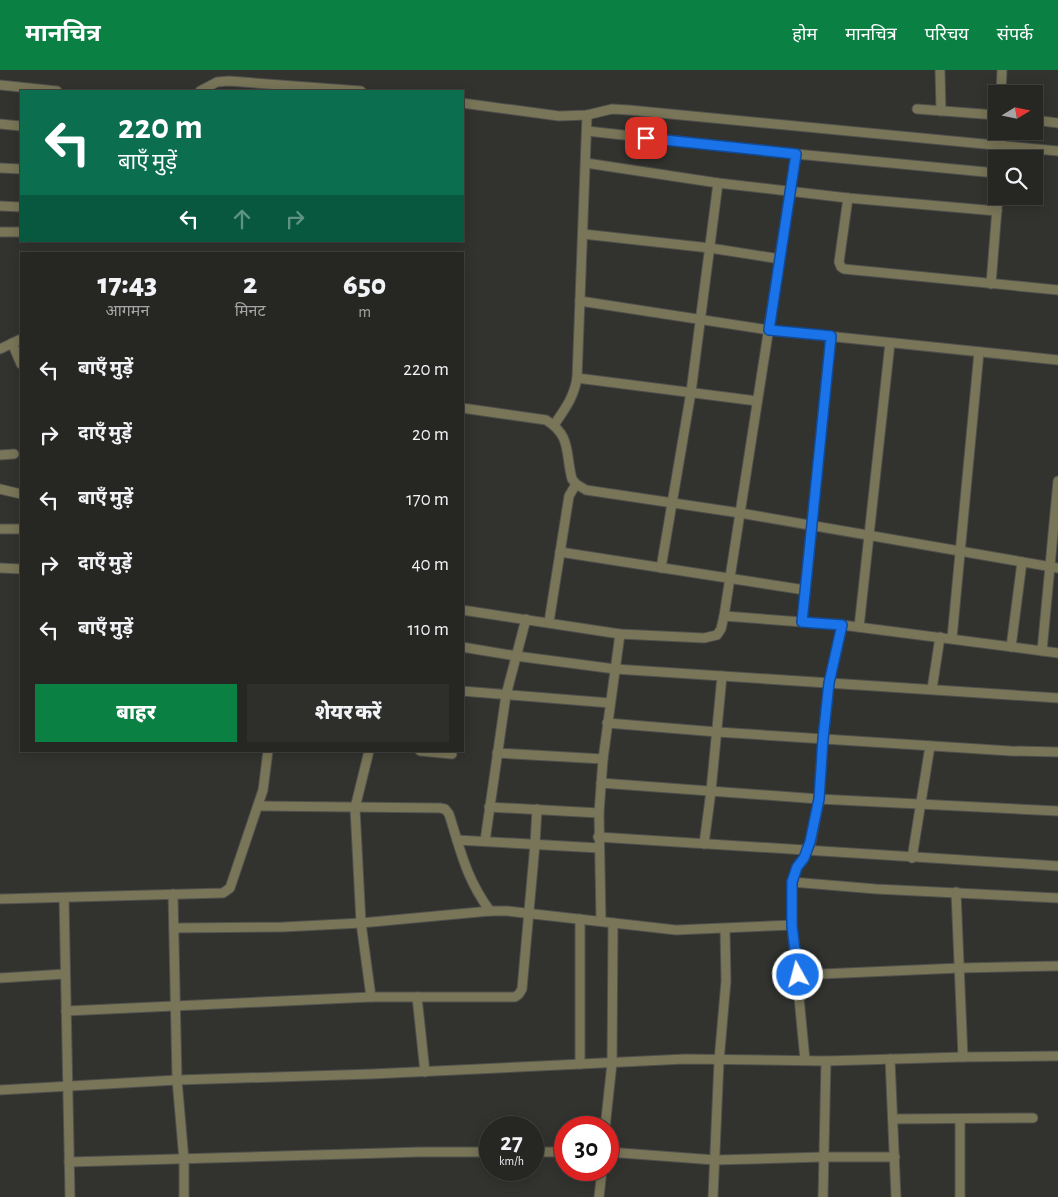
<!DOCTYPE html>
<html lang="hi">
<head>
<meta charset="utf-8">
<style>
  :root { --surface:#262623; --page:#2e2e2b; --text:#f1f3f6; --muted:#a4a5a6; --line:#424341; --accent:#0b8043 }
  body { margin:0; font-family:"Alegreya Sans","Noto Sans Devanagari",sans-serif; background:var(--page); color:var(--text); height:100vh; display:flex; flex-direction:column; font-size:19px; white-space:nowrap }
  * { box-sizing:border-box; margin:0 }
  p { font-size:16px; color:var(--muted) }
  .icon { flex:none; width:28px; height:28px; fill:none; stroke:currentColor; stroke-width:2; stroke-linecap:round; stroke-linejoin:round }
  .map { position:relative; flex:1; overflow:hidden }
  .details { position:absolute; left:20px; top:182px; width:444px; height:500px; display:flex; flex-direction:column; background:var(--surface); border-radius:0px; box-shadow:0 2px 12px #0003,0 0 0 1px var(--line) }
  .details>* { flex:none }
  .hud { position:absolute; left:20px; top:20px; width:444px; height:152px; border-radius:0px; box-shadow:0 2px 12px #0003,0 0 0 1px var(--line); background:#0b6e4f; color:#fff; overflow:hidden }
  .needle { width:32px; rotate:80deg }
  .tools { position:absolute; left:988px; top:15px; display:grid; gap:10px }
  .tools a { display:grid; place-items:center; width:55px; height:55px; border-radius:0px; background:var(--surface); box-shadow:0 2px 12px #0003,0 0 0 1px var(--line); font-size:25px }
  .speed { position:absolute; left:479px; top:1046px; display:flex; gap:10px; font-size:25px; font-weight:700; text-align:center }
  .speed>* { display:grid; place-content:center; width:65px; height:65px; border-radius:50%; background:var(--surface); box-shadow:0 2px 12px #0003,0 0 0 1px var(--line); line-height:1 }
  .speed small { font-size:12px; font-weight:400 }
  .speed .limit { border:8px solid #d22; background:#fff; color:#111 }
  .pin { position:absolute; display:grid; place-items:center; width:42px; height:42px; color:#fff; margin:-21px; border-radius:10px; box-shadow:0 2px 8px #0006 }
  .me { position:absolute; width:55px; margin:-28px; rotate:353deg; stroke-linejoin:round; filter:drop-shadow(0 0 4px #0008) }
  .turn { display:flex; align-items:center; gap:18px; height:105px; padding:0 15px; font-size:22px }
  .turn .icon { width:65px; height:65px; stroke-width:2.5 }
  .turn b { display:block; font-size:35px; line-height:42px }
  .lanes { display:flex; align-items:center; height:48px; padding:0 15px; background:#0003; justify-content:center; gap:25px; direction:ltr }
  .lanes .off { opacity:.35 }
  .eta { display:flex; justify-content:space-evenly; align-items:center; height:85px; text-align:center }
  .eta b { font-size:30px; font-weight:800; line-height:35px }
  .cta { display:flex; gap:10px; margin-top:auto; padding:10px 15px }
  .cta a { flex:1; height:58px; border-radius:0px; background:var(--accent); color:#fff; font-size:20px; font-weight:800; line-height:58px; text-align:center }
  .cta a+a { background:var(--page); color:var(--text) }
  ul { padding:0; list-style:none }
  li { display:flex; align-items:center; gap:15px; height:65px; padding:0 15px }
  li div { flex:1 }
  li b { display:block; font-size:19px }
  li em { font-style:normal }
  header { display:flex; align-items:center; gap:30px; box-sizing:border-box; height:70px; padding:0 25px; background:var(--accent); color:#fff }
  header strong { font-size:24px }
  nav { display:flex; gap:28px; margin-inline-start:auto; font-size:18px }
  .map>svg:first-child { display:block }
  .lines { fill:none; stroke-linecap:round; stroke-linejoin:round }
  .minor-casing { stroke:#50504d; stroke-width:11 }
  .minor { stroke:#797558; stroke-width:9 }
  .route-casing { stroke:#114b97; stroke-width:12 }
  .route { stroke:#1a73e8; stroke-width:9 }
</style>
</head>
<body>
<header>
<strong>मानचित्र</strong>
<nav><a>होम</a><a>मानचित्र</a><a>परिचय</a><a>संपर्क</a></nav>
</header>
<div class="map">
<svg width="1058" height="1127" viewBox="0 0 1058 1127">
  <rect width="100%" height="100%" fill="#32322f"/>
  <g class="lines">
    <g class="minor-casing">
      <g id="minor">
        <path d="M940,0L941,41"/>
        <path d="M0,15L57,21"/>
        <path d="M200,21L217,12L229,11L361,21"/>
        <path d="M1001,24L1002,0"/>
        <path d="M462,33L559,46L587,45L612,39L629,40L1058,81"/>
        <path d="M917,39L996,45"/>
        <path d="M1034,50L1058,53"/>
        <path d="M0,54L21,56"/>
        <path d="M587,61L796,84L996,103"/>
        <path d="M1000,89L1001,61"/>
        <path d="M586,93L718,113L848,128L997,141"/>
        <path d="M0,98L21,99"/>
        <path d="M848,128L839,192L841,197L844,199L1058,220"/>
        <path d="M0,136L21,137"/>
        <path d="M0,162H21"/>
        <path d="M583,164L710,178L780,189"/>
        <path d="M991,214L998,126"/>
        <path d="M580,231L769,260L1058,290"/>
        <path d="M12,273L21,294"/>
        <path d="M0,279L21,269"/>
        <path d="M577,308L757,331"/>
        <path d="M462,338L546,350C572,366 565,383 572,409L576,414L586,420L740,443L1058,498"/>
        <path d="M554,355C565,339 574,327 577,308L587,45"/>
        <path d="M0,385L14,384"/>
        <path d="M0,419L21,424"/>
        <path d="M0,459H21"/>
        <path d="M560,482L805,520"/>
        <path d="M0,498L21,499"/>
        <path d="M661,498L691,322L718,113"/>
        <path d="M462,540L620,564L704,568L717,565L721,559L724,546L796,84"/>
        <path d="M724,546L842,555L1058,583"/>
        <path d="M549,552L569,426L576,414"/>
        <path d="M802,552L831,266"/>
        <path d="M859,557L890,273"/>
        <path d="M952,568L979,282"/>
        <path d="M462,577L516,586L615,599L1058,628"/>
        <path d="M1011,577L1022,492"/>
        <path d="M1042,581L1058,411"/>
        <path d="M932,619L940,567"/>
        <path d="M462,621L610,633"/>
        <path d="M607,653L717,662L1011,681L1058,682"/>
        <path d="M369,681L355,738L361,853L371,927"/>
        <path d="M420,681L452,684"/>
        <path d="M497,683L603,689"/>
        <path d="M601,713L819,729L1058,741"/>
        <path d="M258,736L440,738L445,739L449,744C461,782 466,808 490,841"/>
        <path d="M489,737L599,743"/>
        <path d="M598,767L1058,796"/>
        <path d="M457,770L599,778"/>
        <path d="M485,771L506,625L526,549"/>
        <path d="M704,774L711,721L722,606"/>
        <path d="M912,788L930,676"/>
        <path d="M792,812L876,819L1058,828"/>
        <path d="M956,822L963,987"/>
        <path d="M173,824L177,1010L184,1090V1127"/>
        <path d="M64,828L70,1127"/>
        <path d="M0,829L223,823L230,818L263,720L268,681"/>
        <path d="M580,849V994"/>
        <path d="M601,851L599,743L603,689L620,564"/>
        <path d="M174,858L283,857L361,853L490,841H507L676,860L792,855"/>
        <path d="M798,905L960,898L1058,896"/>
        <path d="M0,908L65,904"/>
        <path d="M417,927L425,1002"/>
        <path d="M66,941L371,927H515L519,924L522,919L535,774L537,739"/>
        <path d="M890,989L896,1127"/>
        <path d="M805,990L792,855V812L797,797L804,788L811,772L819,729L823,669L829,613L842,555"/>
        <path d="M0,1020L177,1010L372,1004L685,989L826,991L963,987L1058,986"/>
        <path d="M893,1049L1033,1048"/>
        <path d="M960,1049V1127"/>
        <path d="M605,1058L612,993L613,853"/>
        <path d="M532,1082H565"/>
        <path d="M608,1082L715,1090L823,1087H895"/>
        <path d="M69,1092L420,1082H490"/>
        <path d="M599,1127L602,1100"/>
        <path d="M713,1127L719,991L726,911L725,859"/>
        <path d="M823,1127L826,991"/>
      </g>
    </g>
    <use href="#minor" class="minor"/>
  </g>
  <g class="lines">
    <g class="route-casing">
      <path id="route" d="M646,68L796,84L769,260L831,266L802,552L842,555L829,613L823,669L819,729L810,772L804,788L797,797L792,812V856L798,905"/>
    </g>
    <use href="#route" class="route"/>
  </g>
</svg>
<div class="tools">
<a><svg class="needle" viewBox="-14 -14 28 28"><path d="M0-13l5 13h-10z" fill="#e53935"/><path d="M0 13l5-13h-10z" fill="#a4a5a6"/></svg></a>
<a><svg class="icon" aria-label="search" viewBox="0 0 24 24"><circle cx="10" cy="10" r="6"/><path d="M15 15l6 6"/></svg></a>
</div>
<div class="speed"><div>27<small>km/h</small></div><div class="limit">30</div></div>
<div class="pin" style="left:646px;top:68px;background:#d93025"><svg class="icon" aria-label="arrive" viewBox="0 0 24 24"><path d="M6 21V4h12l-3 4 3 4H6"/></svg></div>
<svg class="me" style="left:798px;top:905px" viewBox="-20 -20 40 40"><circle r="17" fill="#1a73e8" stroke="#fff" stroke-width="3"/><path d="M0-11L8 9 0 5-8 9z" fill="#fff"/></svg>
<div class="hud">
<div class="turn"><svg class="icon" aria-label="left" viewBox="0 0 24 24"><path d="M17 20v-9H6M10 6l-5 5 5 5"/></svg><div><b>220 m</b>बाएँ मुड़ें</div></div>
<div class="lanes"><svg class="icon" aria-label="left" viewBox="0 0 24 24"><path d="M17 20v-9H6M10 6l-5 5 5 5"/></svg><svg class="icon off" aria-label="ahead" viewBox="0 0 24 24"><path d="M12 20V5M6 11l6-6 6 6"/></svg><svg class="icon off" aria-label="right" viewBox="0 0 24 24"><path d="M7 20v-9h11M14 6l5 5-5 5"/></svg></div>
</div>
<section class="details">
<div class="eta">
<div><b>17:43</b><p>आगमन</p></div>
<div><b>2</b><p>मिनट</p></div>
<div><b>650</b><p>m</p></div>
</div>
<ul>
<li><svg class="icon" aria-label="left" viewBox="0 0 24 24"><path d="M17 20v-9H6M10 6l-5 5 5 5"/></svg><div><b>बाएँ मुड़ें</b></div><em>220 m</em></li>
<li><svg class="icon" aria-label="right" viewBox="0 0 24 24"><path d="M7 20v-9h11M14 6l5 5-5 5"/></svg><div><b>दाएँ मुड़ें</b></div><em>20 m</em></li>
<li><svg class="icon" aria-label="left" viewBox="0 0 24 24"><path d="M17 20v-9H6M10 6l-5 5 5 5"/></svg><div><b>बाएँ मुड़ें</b></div><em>170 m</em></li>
<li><svg class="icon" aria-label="right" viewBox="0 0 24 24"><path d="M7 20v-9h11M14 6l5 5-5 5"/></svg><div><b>दाएँ मुड़ें</b></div><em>40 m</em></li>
<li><svg class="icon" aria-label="left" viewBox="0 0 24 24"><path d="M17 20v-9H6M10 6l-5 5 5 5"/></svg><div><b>बाएँ मुड़ें</b></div><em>110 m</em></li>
</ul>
<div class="cta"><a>बाहर</a><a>शेयर करें</a></div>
</section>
</div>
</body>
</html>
